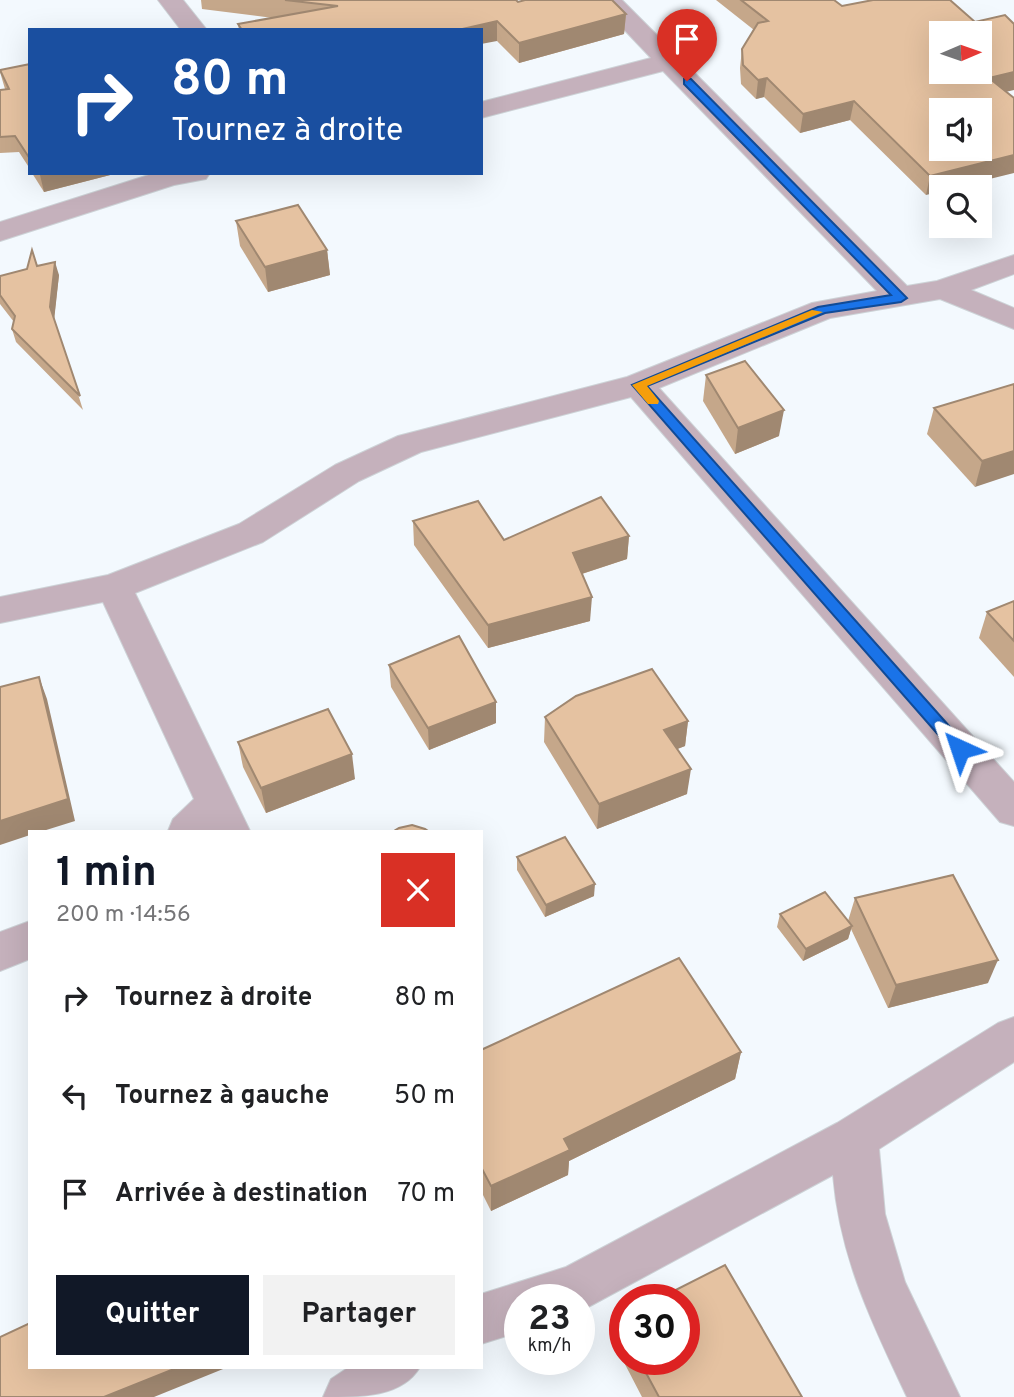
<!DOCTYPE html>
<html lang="fr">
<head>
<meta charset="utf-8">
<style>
  :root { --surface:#fff; --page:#f2f2f2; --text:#202124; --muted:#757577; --accent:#111827 }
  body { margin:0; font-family:Overpass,sans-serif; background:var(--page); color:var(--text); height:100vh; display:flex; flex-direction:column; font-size:26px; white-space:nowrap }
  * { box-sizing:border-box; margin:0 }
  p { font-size:23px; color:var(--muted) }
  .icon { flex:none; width:38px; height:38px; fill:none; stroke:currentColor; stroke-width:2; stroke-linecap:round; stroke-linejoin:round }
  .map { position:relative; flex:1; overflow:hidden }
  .sheet { position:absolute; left:28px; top:830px; width:455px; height:539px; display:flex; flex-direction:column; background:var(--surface); border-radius:0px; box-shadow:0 7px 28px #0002 }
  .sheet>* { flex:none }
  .top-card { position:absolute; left:28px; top:28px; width:455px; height:147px; border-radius:0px; box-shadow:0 7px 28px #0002; background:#1a4fa0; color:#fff; overflow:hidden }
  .needle { width:46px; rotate:88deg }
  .controls { position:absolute; left:929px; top:21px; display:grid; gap:14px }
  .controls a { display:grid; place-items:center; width:63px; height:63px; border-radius:0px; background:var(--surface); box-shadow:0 7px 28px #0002; font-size:35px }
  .speed { position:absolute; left:504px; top:1284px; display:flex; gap:14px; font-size:35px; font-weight:700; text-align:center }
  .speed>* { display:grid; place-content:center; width:91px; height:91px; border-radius:50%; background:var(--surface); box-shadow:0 7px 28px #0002; line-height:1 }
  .speed small { font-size:18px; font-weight:400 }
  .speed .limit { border:10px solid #d22; background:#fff; color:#111 }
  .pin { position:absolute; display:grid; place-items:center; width:60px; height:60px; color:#fff; margin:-72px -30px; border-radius:50% 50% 50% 0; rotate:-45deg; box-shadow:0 0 7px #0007 }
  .pin .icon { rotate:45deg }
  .me { position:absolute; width:77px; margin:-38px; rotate:318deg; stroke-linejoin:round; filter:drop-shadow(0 0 5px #0008) }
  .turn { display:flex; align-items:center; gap:24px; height:147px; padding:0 28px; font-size:32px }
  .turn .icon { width:91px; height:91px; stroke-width:2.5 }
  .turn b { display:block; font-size:49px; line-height:60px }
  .round { display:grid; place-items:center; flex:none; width:74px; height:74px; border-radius:0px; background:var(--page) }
  .head { display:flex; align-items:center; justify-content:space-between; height:119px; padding:0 28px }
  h1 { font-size:42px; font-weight:700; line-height:52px; color:var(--accent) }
  .cta { display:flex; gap:14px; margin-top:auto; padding:14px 28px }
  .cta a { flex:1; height:80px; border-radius:0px; background:var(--accent); color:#fff; font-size:28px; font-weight:700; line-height:80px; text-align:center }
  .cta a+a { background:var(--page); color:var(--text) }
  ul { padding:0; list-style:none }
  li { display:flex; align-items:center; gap:21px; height:98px; padding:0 28px }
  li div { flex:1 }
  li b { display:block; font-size:26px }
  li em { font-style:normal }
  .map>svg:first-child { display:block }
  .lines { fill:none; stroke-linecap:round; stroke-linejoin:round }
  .street-casing { stroke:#cdd3d7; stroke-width:2 }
  .street { fill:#c5b1bc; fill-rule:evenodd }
  .wall { fill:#c5a78a }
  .shaded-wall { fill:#a08871 }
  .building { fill:#e5c2a1; stroke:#a08871; stroke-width:2; fill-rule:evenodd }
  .route { fill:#1a73e8; stroke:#114b97; stroke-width:2 }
  .slow { fill:#f59e0b }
</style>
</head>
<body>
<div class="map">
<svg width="1014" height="1397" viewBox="0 0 1014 1397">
  <rect width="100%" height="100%" fill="#f3f9fe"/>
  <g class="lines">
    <g class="street-casing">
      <g id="street">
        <path d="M158,0H183L207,30H181Z"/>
        <path d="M596,0H622L907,286L937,281L1014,255V274L971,290L1014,308V329L940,299L830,318L659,388L1014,782V826L1000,822L631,397L421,452L359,481L263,542L135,593L250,831H168L173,819L194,799L103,602L0,623V597L108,575L239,524L335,465L398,436L627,377L812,303L877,291L663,71L481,118V102L651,58Z"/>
        <path d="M155,173H210L206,179L174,185L0,241V222Z"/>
        <path d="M30,921V959L0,971V932Z"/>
        <path d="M1014,1017V1062L879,1149L885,1214L905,1282L960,1397H907C872,1323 840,1258 833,1175L579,1312V1300H520V1332L481,1344V1294L566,1267L837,1123L998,1023Z"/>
        <path d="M349,1367H420C402,1397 363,1397 323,1397L331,1379Z"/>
      </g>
    </g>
    <use href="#street" class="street"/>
  </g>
  <g class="wall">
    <path d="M201,0H516L518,2L626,14L624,34L519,63L497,41L481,30H239L238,24L273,18L202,9Z"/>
    <path d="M716,0H834L842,6L1006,92L926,195L850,120L800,133L764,97L756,99L741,84L740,68L742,49L754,30Z"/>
    <path d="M30,64V169L19,152L0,153V90L5,89L0,72Z"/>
    <path d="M32,173H118L44,192Z"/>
    <path d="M236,221L327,250L330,275L268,292L240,246Z"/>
    <path d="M37,266L59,275L54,318L83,410L16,342L12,329L14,322L0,304V276Z"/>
    <path d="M706,375L779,436L735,454L703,401Z"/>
    <path d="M1014,384L975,487L927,434L934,408Z"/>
    <path d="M413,521L504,540L629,536L627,559L582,574L590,621L488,648L414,545Z"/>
    <path d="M1014,601V677L979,638L987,612Z"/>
    <path d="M389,665L496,702V723L429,750L391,687Z"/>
    <path d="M545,717L688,721L685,746L677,749L687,794L597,829L544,742Z"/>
    <path d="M238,742L355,779L266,813L243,767Z"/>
    <path d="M517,857L594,896L545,917L517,870Z"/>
    <path d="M855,898L988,983L888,1008L851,929L848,939L803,961L777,927L780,914L848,921Z"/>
    <path d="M481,1050L741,1052L735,1079L569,1161L568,1175L491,1211L481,1191Z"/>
    <path d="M625,1316V1360H684L802,1397H642L615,1345L618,1320Z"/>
  </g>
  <g class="shaded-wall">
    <path d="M626,14L624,34L519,63V43Z"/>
    <path d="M497,21V41L481,44V30H458Z"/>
    <path d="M1014,72V90L984,97L989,78Z"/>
    <path d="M767,78L764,97L756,99L758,80Z"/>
    <path d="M854,101L850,120L800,133L803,114Z"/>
    <path d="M1014,155V173L957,187H942V191L926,195L930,176Z"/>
    <path d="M49,173H118L44,192L40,175Z"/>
    <path d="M327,250L330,275L268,292L265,267Z"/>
    <path d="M55,262L59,275L54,321L50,307Z"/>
    <path d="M784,410L779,436L735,454L738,428Z"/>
    <path d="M1014,451V474L975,487L982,461Z"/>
    <path d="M629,536L627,559L572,577L573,553Z"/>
    <path d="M592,597L590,621L488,648V625Z"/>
    <path d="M39,677L47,699L75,821L43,831H30V835L0,845V821Z"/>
    <path d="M496,702V723L429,750L428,728Z"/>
    <path d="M688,721L685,746L662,755L664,730Z"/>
    <path d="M352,754L355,779L266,813L261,788Z"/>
    <path d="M691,769L687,794L597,829L599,804Z"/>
    <path d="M595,884L594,896L545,917L546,905Z"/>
    <path d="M852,926L848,939L803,961L806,949Z"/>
    <path d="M998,960L988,983L888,1008L896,985Z"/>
    <path d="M741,1052L735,1079L569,1161L568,1175L491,1211V1186L564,1139Z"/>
    <path d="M179,1367H228L154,1397H104Z"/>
  </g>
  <g class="building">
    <path d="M285,0H516L518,2L525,0H612L626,14L519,43L497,21L458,30H242L238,24L338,6Z"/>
    <path d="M741,0H834L842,6L873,0H950L975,22L1005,15L1014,24V72L989,78L1014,98V155L930,176L854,101L803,114L767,78L758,80L743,65L742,49L758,23L768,21ZM942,33H980V72H942ZM942,110H980V149H942Z"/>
    <path d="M30,64V159L15,136L0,137V90L9,89L0,70Z"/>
    <path d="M298,205L327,250L265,267L236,221Z"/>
    <path d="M32,250L37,266L55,262L50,307L80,396L12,329L15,316L0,295V276L27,269Z"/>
    <path d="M745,361L784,410L738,428L706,375Z"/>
    <path d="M1014,384V451L982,461L934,408Z"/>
    <path d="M601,497L629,536L573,553L592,597L488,625L413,521L478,501L504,540Z"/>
    <path d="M1014,601V641L987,612Z"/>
    <path d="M459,636L496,702L428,728L389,665Z"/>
    <path d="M652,669L688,721L664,730L691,769L599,804L545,717L576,696Z"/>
    <path d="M39,677L68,799L0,821V687Z"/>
    <path d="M328,709L352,754L261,788L238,742Z"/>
    <path d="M412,825L425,829L428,831H394L399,828Z"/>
    <path d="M565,837L595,884L546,905L517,857Z"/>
    <path d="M953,875L998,960L896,985L855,898Z"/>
    <path d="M825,892L852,926L806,949L780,914Z"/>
    <path d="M679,958L741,1052L564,1139L570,1150L491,1186L481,1167V1050Z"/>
    <path d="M725,1265L802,1397H659L639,1360H684V1300H656Z"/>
    <path d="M625,1316V1332L618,1320Z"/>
    <path d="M30,1323V1367H179L104,1397H0V1337Z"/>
  </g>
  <path class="route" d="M684,79H691L907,298L901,302L825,313L647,386L966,745V754H955L632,385L818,307L891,295L684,84Z"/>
  <path class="slow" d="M812,310L823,312L647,386L659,401L658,404H648L632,385Z"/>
</svg>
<div class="controls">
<a><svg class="needle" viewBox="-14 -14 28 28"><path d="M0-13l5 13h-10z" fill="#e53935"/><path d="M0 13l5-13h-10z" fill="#757577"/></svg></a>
<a><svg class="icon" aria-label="sound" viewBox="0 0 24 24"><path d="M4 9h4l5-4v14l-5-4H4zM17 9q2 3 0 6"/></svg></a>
<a><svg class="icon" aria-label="search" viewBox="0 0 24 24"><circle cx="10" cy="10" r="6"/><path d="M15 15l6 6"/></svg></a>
</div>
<div class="speed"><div>23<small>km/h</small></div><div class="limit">30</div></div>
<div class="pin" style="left:687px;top:81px;background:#d93025"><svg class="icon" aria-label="arrive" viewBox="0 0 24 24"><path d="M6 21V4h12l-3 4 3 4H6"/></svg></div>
<svg class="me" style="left:960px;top:749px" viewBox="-20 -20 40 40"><path d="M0-17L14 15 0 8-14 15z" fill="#1a73e8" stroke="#fff" stroke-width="4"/></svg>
<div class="top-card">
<div class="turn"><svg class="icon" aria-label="right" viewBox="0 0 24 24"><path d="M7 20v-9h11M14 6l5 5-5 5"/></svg><div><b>80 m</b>Tournez à droite</div></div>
</div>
<section class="sheet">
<div class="head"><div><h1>1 min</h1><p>200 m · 14:56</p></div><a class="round" style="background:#d93025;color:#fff"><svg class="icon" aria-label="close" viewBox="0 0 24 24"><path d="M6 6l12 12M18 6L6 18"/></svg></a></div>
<ul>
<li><svg class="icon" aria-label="right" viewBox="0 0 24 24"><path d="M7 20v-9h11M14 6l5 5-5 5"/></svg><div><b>Tournez à droite</b></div><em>80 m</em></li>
<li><svg class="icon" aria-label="left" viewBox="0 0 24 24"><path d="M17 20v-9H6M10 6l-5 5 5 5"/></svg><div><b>Tournez à gauche</b></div><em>50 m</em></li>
<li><svg class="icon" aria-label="arrive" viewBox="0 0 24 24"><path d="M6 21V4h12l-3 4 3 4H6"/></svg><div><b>Arrivée à destination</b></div><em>70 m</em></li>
</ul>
<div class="cta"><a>Quitter</a><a>Partager</a></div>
</section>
</div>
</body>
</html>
